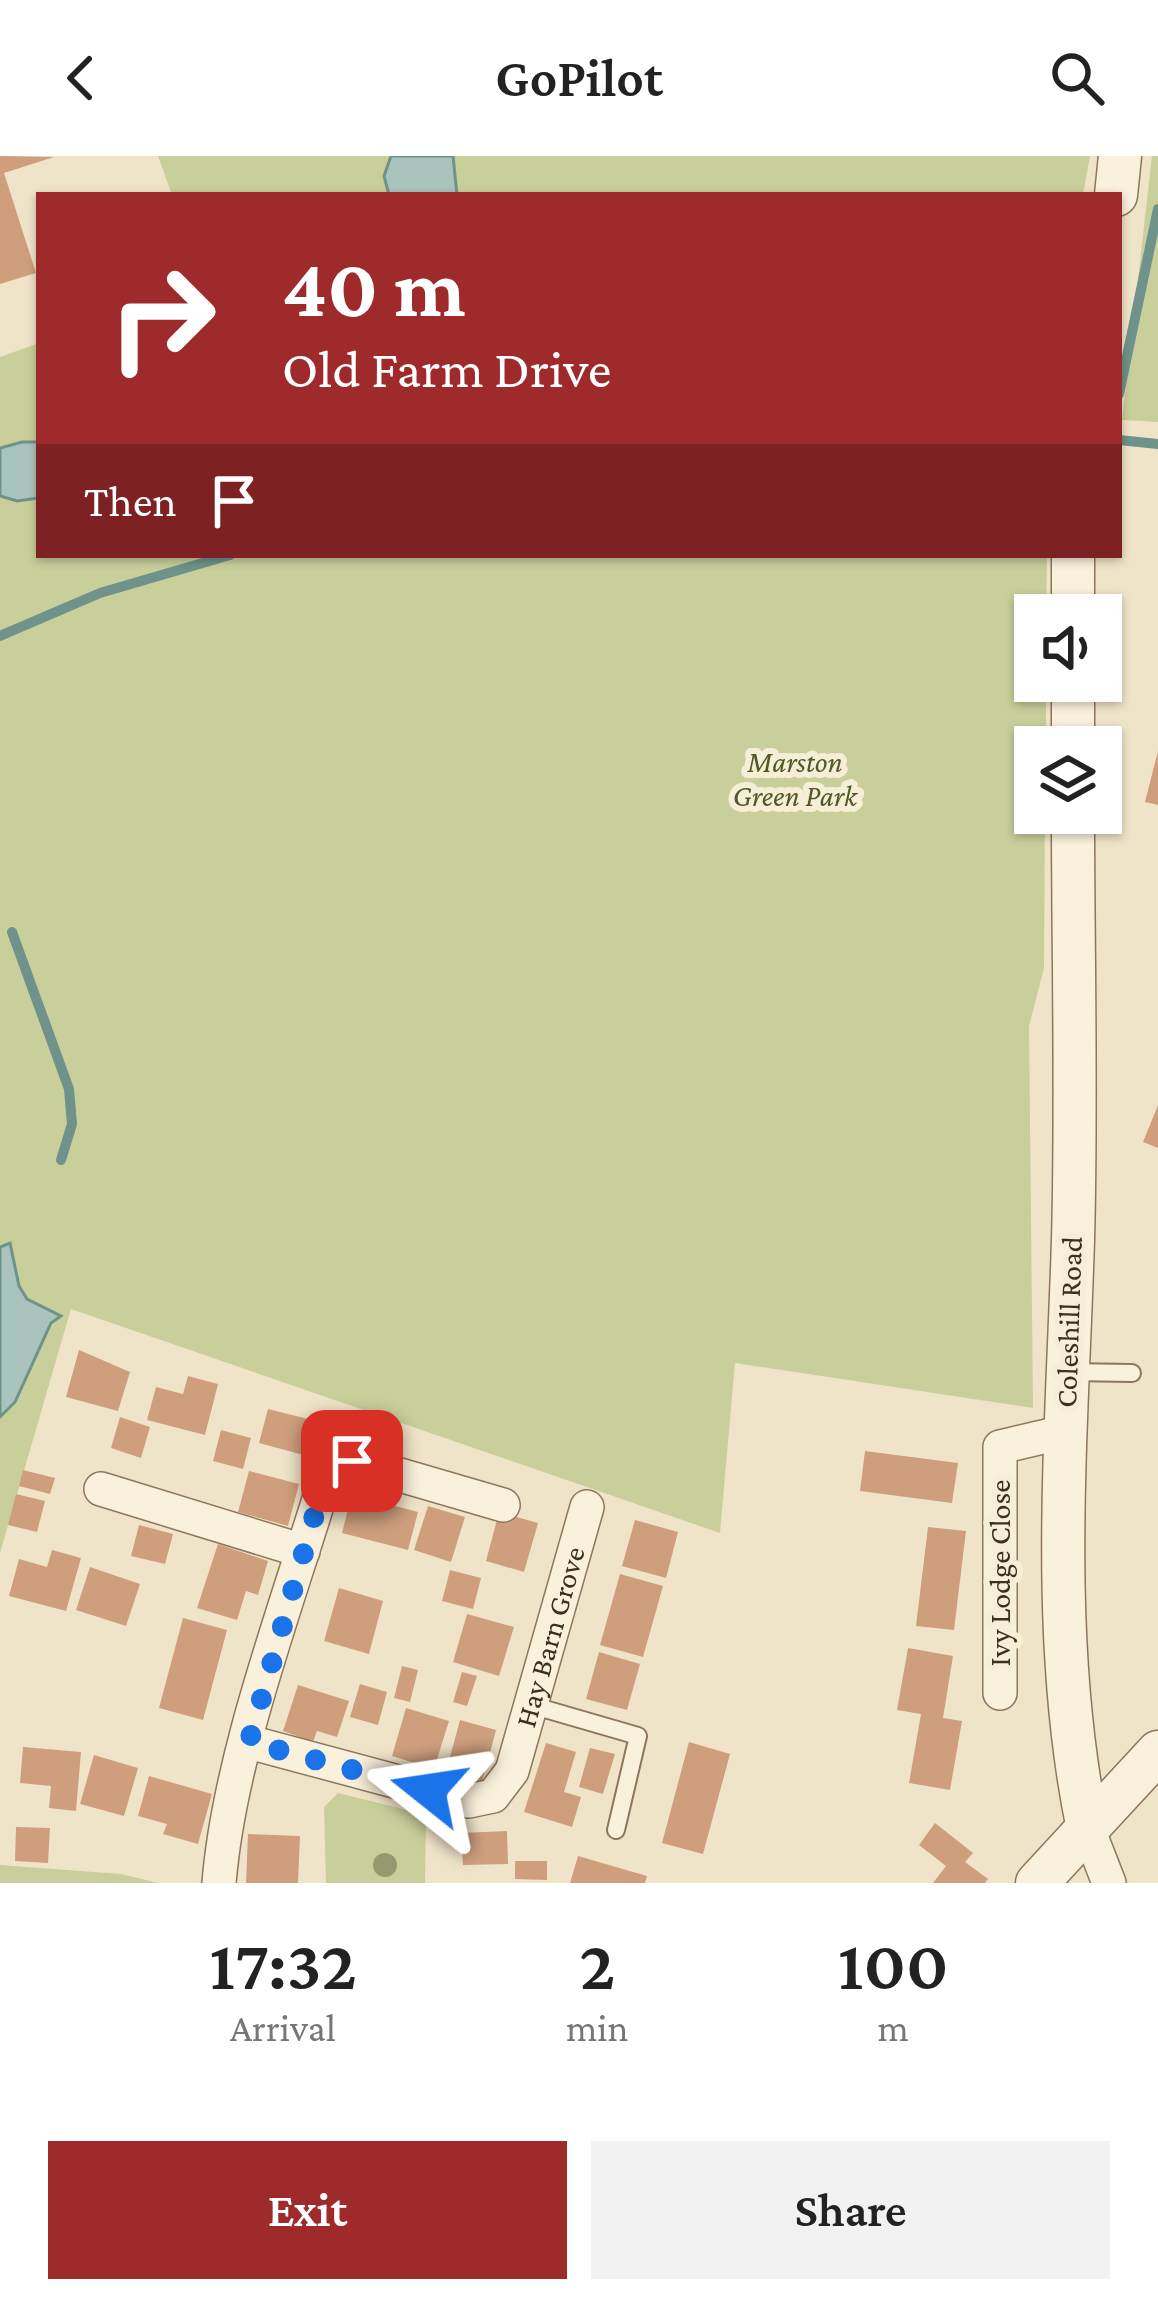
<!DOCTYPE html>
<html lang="en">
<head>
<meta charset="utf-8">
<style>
  :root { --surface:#fff; --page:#f2f2f2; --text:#222; --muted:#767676; --accent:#9e2a2b }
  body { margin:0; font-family:"Crimson Pro",serif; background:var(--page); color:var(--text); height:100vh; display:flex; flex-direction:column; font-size:45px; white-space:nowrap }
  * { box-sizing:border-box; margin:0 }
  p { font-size:39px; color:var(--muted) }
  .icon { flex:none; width:66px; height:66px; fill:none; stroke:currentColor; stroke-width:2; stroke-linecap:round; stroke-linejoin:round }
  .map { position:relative; height:1727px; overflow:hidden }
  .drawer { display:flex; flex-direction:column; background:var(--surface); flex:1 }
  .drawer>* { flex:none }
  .top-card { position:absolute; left:36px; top:36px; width:1086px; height:366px; border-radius:0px; box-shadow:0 3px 9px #0004; background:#9e2a2b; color:#fff; overflow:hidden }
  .tools { position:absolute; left:1014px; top:438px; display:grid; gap:24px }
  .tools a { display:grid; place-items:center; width:108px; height:108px; border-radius:0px; background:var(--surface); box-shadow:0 3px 9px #0004; font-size:60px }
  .pin { position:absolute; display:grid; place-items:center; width:102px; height:102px; color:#fff; margin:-51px; border-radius:24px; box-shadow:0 6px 18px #0006 }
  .me { position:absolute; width:132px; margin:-66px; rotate:285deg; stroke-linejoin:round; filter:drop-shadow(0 0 9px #0008) }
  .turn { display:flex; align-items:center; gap:42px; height:252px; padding:0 48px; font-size:54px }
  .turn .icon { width:156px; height:156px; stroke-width:2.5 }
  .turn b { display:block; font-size:84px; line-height:102px }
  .then { display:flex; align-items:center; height:114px; padding:0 48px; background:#0003; gap:24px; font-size:45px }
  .eta { display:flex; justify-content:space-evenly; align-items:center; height:204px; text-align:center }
  .eta b { font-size:72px; font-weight:600; line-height:84px }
  .action { display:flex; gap:24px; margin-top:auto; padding:24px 48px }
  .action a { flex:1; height:138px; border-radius:0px; background:var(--accent); color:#fff; font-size:48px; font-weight:600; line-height:138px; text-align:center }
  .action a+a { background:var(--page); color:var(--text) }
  header { display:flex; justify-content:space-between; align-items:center; height:156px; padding:0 48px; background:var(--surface); font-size:54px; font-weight:600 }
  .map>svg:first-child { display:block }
  .green { fill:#c9cf9b }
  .water { fill:#a9c4bc; stroke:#6f938a; stroke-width:3 }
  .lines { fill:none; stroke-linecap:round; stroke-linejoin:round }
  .stream { stroke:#6f938a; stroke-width:10 }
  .building { fill:#cf9f7d }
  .service-casing { stroke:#8d765c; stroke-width:20 }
  .minor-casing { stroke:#8d765c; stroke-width:36 }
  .tertiary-casing { stroke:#8d765c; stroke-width:45 }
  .service { stroke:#faf1dc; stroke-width:16 }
  .minor { stroke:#faf1dc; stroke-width:33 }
  .tertiary { stroke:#faf1dc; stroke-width:42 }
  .tree { fill:#96986f }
  .route { stroke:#1a73e8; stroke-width:21; stroke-dasharray:0 37.8 }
  .labels { text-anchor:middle; stroke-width:12; stroke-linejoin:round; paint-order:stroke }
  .park-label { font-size:30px; font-style:italic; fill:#4d5a26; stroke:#f7eed8 }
  .street-label { font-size:30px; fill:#3d2e20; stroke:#f7eed8 }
</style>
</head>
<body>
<header><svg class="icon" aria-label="back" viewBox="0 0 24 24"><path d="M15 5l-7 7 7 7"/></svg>GoPilot<svg class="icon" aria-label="search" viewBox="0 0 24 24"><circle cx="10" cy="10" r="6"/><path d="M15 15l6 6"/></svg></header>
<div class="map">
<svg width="1158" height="1727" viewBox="0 0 1158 1727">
  <rect width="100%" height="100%" fill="#f0e4c8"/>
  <g class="green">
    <path d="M158,0H1090L1083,39H172Z"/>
    <path d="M1152,0H1158V266L1122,264Z"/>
    <path d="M39,187V399H1047L1046,459H1035V525H1046V591H1035V657H1045L1044,812L1029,870L1033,1252L735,1207L720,1377L71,1153L0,1397V201Z"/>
    <path d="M338,1637L415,1656L426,1666L425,1727H326L324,1651Z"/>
    <path d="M0,1709L121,1718L158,1727H0Z"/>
  </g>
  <g class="water">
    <path d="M391,0H453L457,39H389L384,20Z"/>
    <path d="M22,286H39V342L17,345L0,340V292Z"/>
    <path d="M10,1087L19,1130L27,1143L61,1160L51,1167L15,1246L0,1261V1091Z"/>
  </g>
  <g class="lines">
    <g class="stream">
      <path d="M1119,238L1158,53"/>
      <path d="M1119,284L1158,288"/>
      <path d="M0,480L100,437L230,399"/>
      <path d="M12,776L69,933L72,968L61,1004"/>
    </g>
  </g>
  <g class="building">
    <path d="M0,0L54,1L4,17L36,117L0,128Z"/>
    <path d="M1158,595V649L1145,646Z"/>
    <path d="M1158,949V992L1143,986Z"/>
    <path d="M79,1194L130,1216L118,1255L66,1241Z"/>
    <path d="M188,1220L218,1228L205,1279L147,1264L156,1231L183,1238Z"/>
    <path d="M268,1253L320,1266L311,1301L259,1287Z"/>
    <path d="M120,1261L150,1271L141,1302L111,1292Z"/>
    <path d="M221,1274L251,1282L243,1313L213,1305Z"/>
    <path d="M865,1295L958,1307L952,1347L860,1335Z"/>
    <path d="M23,1314L55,1322L50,1338L19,1330Z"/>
    <path d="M249,1315L299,1328L288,1370L238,1356Z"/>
    <path d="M355,1326L388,1334L384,1347L418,1356L408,1394L342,1377Z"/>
    <path d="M16,1338L45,1345L37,1376L8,1369Z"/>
    <path d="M428,1350L465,1361L451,1406L414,1394Z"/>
    <path d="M499,1356L538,1367L524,1416L486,1405Z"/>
    <path d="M635,1364L678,1376L666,1422L622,1410Z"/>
    <path d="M139,1369L173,1378L165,1408L131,1400Z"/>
    <path d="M928,1371L966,1375L954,1474L916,1470Z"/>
    <path d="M218,1388L268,1405L258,1439L246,1435L237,1464L197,1452Z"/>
    <path d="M52,1394L81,1402L66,1455L9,1440L19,1403L47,1411Z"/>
    <path d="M90,1411L140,1428L126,1470L76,1454Z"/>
    <path d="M450,1414L481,1422L473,1453L442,1445Z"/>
    <path d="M620,1418L663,1430L643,1501L600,1489Z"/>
    <path d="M339,1432L383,1445L369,1498L324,1485Z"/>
    <path d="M467,1458L514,1471L499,1520L453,1506Z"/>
    <path d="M183,1462L227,1474L203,1564L159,1552Z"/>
    <path d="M908,1492L953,1500L943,1562L962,1565L950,1634L909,1627L921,1558L897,1554Z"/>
    <path d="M599,1496L640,1508L627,1554L586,1543Z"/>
    <path d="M402,1510L418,1514L410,1546L394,1542Z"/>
    <path d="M462,1516L477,1520L467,1550L453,1546Z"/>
    <path d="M360,1528L387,1536L378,1569L350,1561Z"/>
    <path d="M298,1529L349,1545L337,1581L317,1575L313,1586L283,1575Z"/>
    <path d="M406,1552L449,1565L434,1613L392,1600Z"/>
    <path d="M460,1564L496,1574L482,1626L446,1616Z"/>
    <path d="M689,1586L730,1598L703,1698L662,1687Z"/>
    <path d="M546,1587L576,1596L564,1636L581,1641L572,1671L524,1656Z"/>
    <path d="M23,1591L81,1596L76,1655L49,1652L51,1630L20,1627Z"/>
    <path d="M590,1592L615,1598L603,1638L579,1631Z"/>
    <path d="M94,1599L138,1612L124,1660L80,1648Z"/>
    <path d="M149,1620L212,1638L198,1688L163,1678L167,1668L138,1660Z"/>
    <path d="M935,1667L973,1697L965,1706L988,1723L985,1727H933L946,1710L919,1689Z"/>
    <path d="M16,1671L50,1672L48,1707L15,1705Z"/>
    <path d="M507,1675L508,1708L463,1709L461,1677Z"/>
    <path d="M248,1678L300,1680L298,1727H246Z"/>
    <path d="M578,1700L647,1720L645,1727H570Z"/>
    <path d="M515,1705H547V1724L515,1723Z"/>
  </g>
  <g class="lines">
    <g class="service-casing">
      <g id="service">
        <path d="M1068,1216L1132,1217"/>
        <path d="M531,1549L638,1580L616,1674"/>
      </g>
    </g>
    <g class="minor-casing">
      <g id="minor">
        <path d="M101,1333L303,1395"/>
        <path d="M1000,1537V1291L1064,1276"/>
        <path id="s1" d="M249,1586L469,1645L493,1640L512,1615L587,1351"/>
        <path d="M1088,1673L1109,1727"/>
        <path d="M219,1727C229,1604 283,1460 320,1340L335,1308L352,1305L503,1349"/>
      </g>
    </g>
    <g class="tertiary-casing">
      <g id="tertiary">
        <path d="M1116,39L1120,0"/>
        <path d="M1073,399V459"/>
        <path d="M1073,525V591"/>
        <path d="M1073,657C1073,799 1077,942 1073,1084C1067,1279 1048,1481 1088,1673"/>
        <path d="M1037,1727L1158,1596"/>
      </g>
    </g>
    <use href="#service" class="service"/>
    <use href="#minor" class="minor"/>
    <use href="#tertiary" class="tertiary"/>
  </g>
  <circle class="tree" cx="385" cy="1709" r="12"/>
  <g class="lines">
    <path class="route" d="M352,1305L334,1308L320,1340L249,1586L428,1634"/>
  </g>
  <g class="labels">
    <g class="park-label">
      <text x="795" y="616">Marston<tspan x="795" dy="34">Green Park</tspan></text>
    </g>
    <g class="street-label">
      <text transform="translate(1069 1166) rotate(-88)" y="10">Coleshill Road</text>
      <text transform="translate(1000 1417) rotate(-90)" y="10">Ivy Lodge Close</text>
      <text dy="10" stroke="none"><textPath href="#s1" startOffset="423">Hay Barn Grove</textPath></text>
    </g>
  </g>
</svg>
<div class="tools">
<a><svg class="icon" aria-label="sound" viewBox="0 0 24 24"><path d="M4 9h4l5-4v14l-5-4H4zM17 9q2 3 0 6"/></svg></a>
<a><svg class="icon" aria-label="layers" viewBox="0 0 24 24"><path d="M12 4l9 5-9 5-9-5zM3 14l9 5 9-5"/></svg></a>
</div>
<div class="pin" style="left:352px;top:1305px;background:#d93025"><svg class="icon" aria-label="arrive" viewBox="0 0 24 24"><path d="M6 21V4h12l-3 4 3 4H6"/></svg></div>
<svg class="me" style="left:428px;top:1634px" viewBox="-20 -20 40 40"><path d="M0-17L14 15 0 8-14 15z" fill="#1a73e8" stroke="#fff" stroke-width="4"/></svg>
<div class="top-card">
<div class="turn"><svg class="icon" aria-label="right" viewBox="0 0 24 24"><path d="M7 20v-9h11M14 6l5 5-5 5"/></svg><div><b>40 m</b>Old Farm Drive</div></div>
<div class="then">Then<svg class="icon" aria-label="arrive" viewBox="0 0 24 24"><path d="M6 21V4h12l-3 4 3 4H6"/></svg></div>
</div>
</div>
<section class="drawer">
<div class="eta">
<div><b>17:32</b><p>Arrival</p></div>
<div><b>2</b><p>min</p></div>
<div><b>100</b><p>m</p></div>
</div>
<div class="action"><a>Exit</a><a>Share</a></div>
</section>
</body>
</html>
